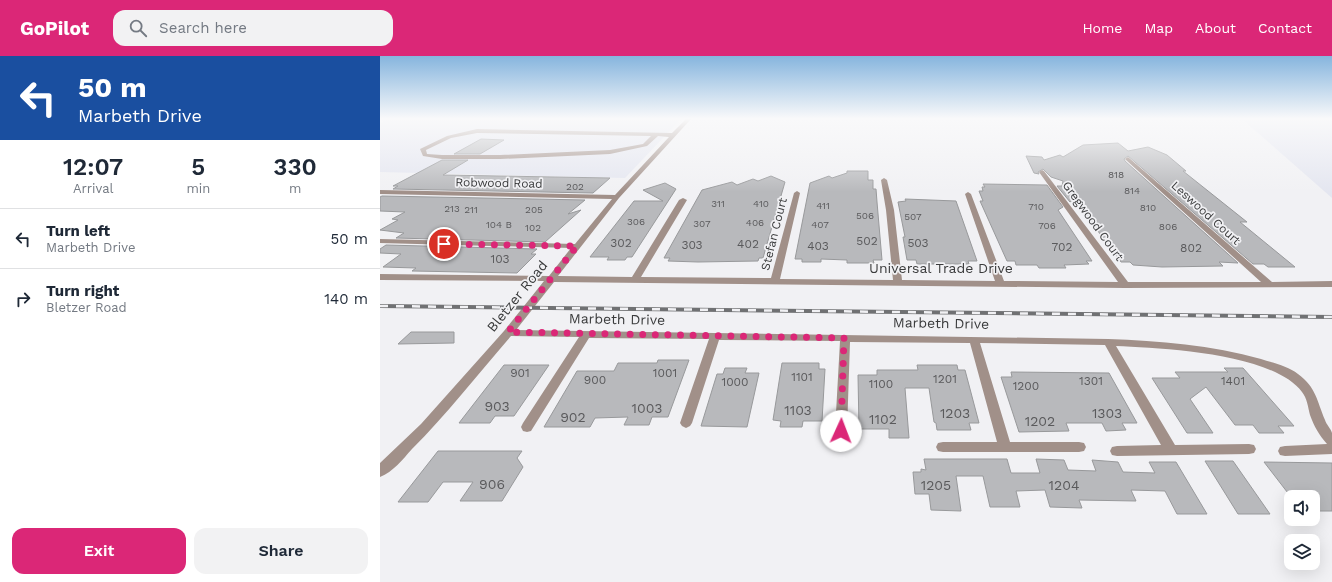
<!DOCTYPE html>
<html lang="en">
<head>
<meta charset="utf-8">
<style>
  :root { --surface:#fff; --page:#f2f2f3; --text:#1f2937; --muted:#747a83; --line:#e0e1e3; --accent:#db2777 }
  body { margin:0; font-family:"Work Sans",sans-serif; background:var(--page); color:var(--text); height:100vh; display:flex; flex-direction:column; font-size:15px; white-space:nowrap }
  * { box-sizing:border-box; margin:0 }
  p { font-size:13px; color:var(--muted) }
  .icon { flex:none; width:22px; height:22px; fill:none; stroke:currentColor; stroke-width:2; stroke-linecap:round; stroke-linejoin:round }
  .map { position:relative; flex:1; overflow:hidden }
  .details { display:flex; flex-direction:column; background:var(--surface); width:380px }
  .details>* { flex:none }
  .guide { background:#1a4fa0; color:#fff; overflow:hidden }
  .buttons { position:absolute; left:904px; top:434px; display:grid; gap:8px }
  .buttons a { display:grid; place-items:center; width:36px; height:36px; border-radius:8px; background:var(--surface); box-shadow:0 4px 16px #0002; font-size:20px }
  .pin { position:absolute; display:grid; place-items:center; width:34px; height:34px; color:#fff; margin:-17px; border:2px solid #fff; border-radius:50%; box-shadow:0 1px 4px #0007 }
  .me { position:absolute; width:44px; margin:-22px; rotate:2deg; stroke-linejoin:round; filter:drop-shadow(0 0 3px #0008) }
  .turn { display:flex; align-items:center; gap:14px; height:84px; padding:0 12px; font-size:18px }
  .turn .icon { width:52px; height:52px; stroke-width:2.5 }
  .turn b { display:block; font-size:28px; line-height:34px }
  .eta { display:flex; justify-content:space-evenly; align-items:center; height:68px; text-align:center }
  .eta b { font-size:24px; font-weight:600; line-height:28px }
  .button { display:flex; gap:8px; margin-top:auto; padding:8px 12px }
  .button a { flex:1; height:46px; border-radius:12px; background:var(--accent); color:#fff; font-size:16px; font-weight:600; line-height:46px; text-align:center }
  .button a+a { background:var(--page); color:var(--text) }
  ul { padding:0; list-style:none }
  li { display:flex; align-items:center; gap:12px; height:60px; padding:0 12px; border-top:1px solid var(--line) }
  li div { flex:1 }
  li b { display:block; font-size:15px }
  li em { font-style:normal }
  header { display:flex; align-items:center; gap:24px; box-sizing:border-box; height:56px; padding:0 20px; background:var(--accent); color:#fff }
  header strong { font-size:19px }
  nav { display:flex; gap:22px; margin-inline-start:auto; font-size:14px }
  .search { width:280px; height:36px; background:var(--page); display:flex; align-items:center; gap:10px; box-sizing:border-box; padding:0 14px; border-radius:12px; color:var(--muted); font-size:15px }
  main { display:flex; flex:1; min-height:0 }
  .map>svg:first-child { display:block }
  .built { fill:#e4e6f0 }
  .building { fill:#b8b9bc; stroke:#98999b }
  .lines { fill:none; stroke-linecap:round; stroke-linejoin:round }
  .minor { fill:#a19089; fill-rule:evenodd }
  .rail-casing { stroke:#707173; stroke-width:4 }
  .rail { stroke:#f1f1f4; stroke-width:2.5; stroke-dasharray:8; stroke-linecap:butt }
  .route { stroke:#db2777; stroke-width:7; stroke-dasharray:0 12.6 }
  .labels { text-anchor:middle; stroke-width:3.5; stroke-linejoin:round; paint-order:stroke }
  .far-number-label { font-size:10px; fill:#5a5a5c }
  .far-street-label { font-size:12px; fill:#3a3b3c; stroke:#f1f1f4 }
  .number-label { font-size:12px; fill:#5a5a5c }
  .street-label { font-size:14px; fill:#3a3b3c; stroke:#f1f1f4 }
  .near-number-label { font-size:14px; fill:#5a5a5c }
</style>
</head>
<body>
<header>
<strong>GoPilot</strong>
<div class="search"><svg class="icon" aria-label="search" viewBox="0 0 24 24"><circle cx="10" cy="10" r="6"/><path d="M15 15l6 6"/></svg>Search here</div>
<nav><a>Home</a><a>Map</a><a>About</a><a>Contact</a></nav>
</header>
<main>
<section class="details">
<div class="guide">
<div class="turn"><svg class="icon" aria-label="left" viewBox="0 0 24 24"><path d="M17 20v-9H6M10 6l-5 5 5 5"/></svg><div><b>50 m</b>Marbeth Drive</div></div>
</div>
<div class="eta">
<div><b>12:07</b><p>Arrival</p></div>
<div><b>5</b><p>min</p></div>
<div><b>330</b><p>m</p></div>
</div>
<ul>
<li><svg class="icon" aria-label="left" viewBox="0 0 24 24"><path d="M17 20v-9H6M10 6l-5 5 5 5"/></svg><div><b>Turn left</b><p>Marbeth Drive</p></div><em>50 m</em></li>
<li><svg class="icon" aria-label="right" viewBox="0 0 24 24"><path d="M7 20v-9h11M14 6l5 5-5 5"/></svg><div><b>Turn right</b><p>Bletzer Road</p></div><em>140 m</em></li>
</ul>
<div class="button"><a>Exit</a><a>Share</a></div>
</section>
<div class="map">
<svg width="952" height="526" viewBox="0 0 952 526">
  <rect width="100%" height="100%" fill="#f1f1f4"/>
  <g class="built">
    <path d="M9,63H301L245,122L0,116V67Z"/>
    <path d="M862,63H952V142Z"/>
  </g>
  <g class="building">
    <path d="M101,83L124,84L100,98H74Z"/>
    <path d="M738,87L748,95L768,91L787,99L806,115H803L867,166H860L915,211H888L884,208H873L748,100L744,103L745,105L858,207L839,206L843,210L782,211L753,209L750,206H741L694,143L690,146L677,130H682L683,125L671,121L663,113L658,116L659,118L654,117L646,100L662,101L664,104L680,99L683,101L703,89Z"/>
    <path d="M62,104H88L63,119L230,122L213,137L13,133L18,130H13Z"/>
    <path d="M467,115H488V124H493V133H496L497,146L502,204H493L494,207H467V204L441,203V206H422V203H415L430,127L449,120L452,122L467,117Z"/>
    <path d="M391,120L405,126L383,202H379L378,205L318,206L288,205L290,202H284L322,134L352,126L357,129L373,123L378,125Z"/>
    <path d="M285,127L296,133L252,201H247L245,204H227L229,201H210L254,145H283L263,134Z"/>
    <path d="M603,128L667,129L683,151L678,154L712,205H706L709,208L684,209L686,212H659L657,209H636L635,205H627L600,145H603L599,135H603L602,131H605Z"/>
    <path d="M2,140L205,144L188,158L201,154L165,186L16,182L24,177L0,174L18,164L12,163L25,156L0,155V141Z"/>
    <path d="M525,143L576,145L597,205H588L589,208H537L536,204H527L523,181H525L518,146L526,145Z"/>
    <path d="M6,189L157,193L151,198H156L137,217L32,215L36,212L3,211L21,198L0,197V193Z"/>
    <path d="M31,276H74V287L18,288Z"/>
    <path d="M278,304H309L288,361H272L269,369H244L248,361L215,362L210,371H164L197,315H234L238,307H277Z"/>
    <path d="M402,307H439V313H445L442,365H423L422,371H400L401,365L393,364Z"/>
    <path d="M124,309H169L134,360H115L110,367H79Z"/>
    <path d="M537,309H577L578,314H585L599,367H589L591,374H557L556,367L554,366L549,332H525L529,382H509V373H479L478,319H497V314H538Z"/>
    <path d="M345,312H367L365,317H379L367,371L321,370L337,318H343Z"/>
    <path d="M844,312H863L914,370H898L904,377H879L873,369H855L826,331L810,343L833,377H807L772,322H800L795,316H848Z"/>
    <path d="M631,316L729,317L757,367H742L746,374L726,375L722,367H686L689,375L639,376L621,321H632Z"/>
    <path d="M58,395H142L137,402L143,411L122,445H80L93,426H63L48,446H18Z"/>
    <path d="M544,403H627L631,417H660L656,403L684,404L688,414L716,415L712,404L738,406L743,416L775,417L769,406H796L827,458H797L785,435L751,434L756,445L699,444L702,452L670,451L665,434L636,435L640,451H610L603,420H576L581,455L551,454L549,438H535L533,416H541V413L546,414Z"/>
    <path d="M825,405H853L890,458H858Z"/>
    <path d="M884,406L952,407V455H933V441H911Z"/>
  </g>
  <g class="lines">
    <path class="minor" d="M306,63H311L239,142L178,220L252,221L299,144L303,142L307,144L261,221L391,222L414,137L417,135L420,137L400,223L513,224L506,154L501,124L504,122L507,124L514,154L522,224L615,225L585,138L588,136L591,138L624,225L738,226L659,116L662,114L664,115L748,226H881L746,104L745,103L748,101L892,226L952,225V231L745,232L174,226L136,274L728,283C779,285 832,289 881,303C893,307 908,310 918,318C936,331 937,345 945,364C946,368 951,373 952,377C952,383 952,392 952,398L905,400L900,399L898,395L900,391L905,390L947,388C939,379 934,370 930,359C928,351 927,342 922,336C893,297 782,292 736,290L795,389L869,388L874,389L876,393L874,397L869,398L737,400L732,399L730,395L732,391L737,390L781,389L725,289L600,287L630,386H699L704,387L706,391L704,395L699,396H563L558,395L556,391L558,387L563,386H617L590,287L470,286L467,375L466,379L461,380L456,379L455,375L460,285L339,284L312,367L310,370L306,372L302,370L300,367L329,283L209,282L151,375L147,376L143,375L141,371L143,367L199,281L131,280C98,318 67,358 32,393C23,403 13,416 0,421V407L41,368L124,275L164,225L0,224V218L169,220L191,192L0,187V183L195,188L232,143L0,138V134L235,139L289,81L278,80L267,90L230,98L120,103H62L43,100L40,93L67,80L97,73L292,77ZM97,77L271,80L263,88L230,94L120,99H62L47,98L46,94L71,82Z"/>
    <g class="rail-casing">
      <path id="rail" d="M0,250L952,261"/>
    </g>
    <use href="#rail" class="rail"/>
  </g>
  <linearGradient id="sky" x2="0" y2="1"><stop stop-color="#86b5de"/><stop offset="0.46" stop-color="#f9f9fa"/><stop offset="1" stop-color="#f9f9fa" stop-opacity="0"/></linearGradient>
  <rect width="952" height="136" fill="url(#sky)"/>
  <g class="lines">
    <path class="route" d="M64,188L197,190L128,276L464,282L461,375"/>
  </g>
  <g class="labels">
    <g class="far-number-label">
      <text x="736" y="122">818</text>
      <text x="195" y="134">202</text>
      <text x="752" y="138">814</text>
      <text x="338" y="151">311</text>
      <text x="381" y="151">410</text>
      <text x="443" y="153">411</text>
      <text x="656" y="154">710</text>
      <text x="768" y="155">810</text>
      <text x="72" y="156">213</text>
      <text x="91" y="157">211</text>
      <text x="154" y="157">205</text>
      <text x="485" y="163">506</text>
      <text x="533" y="164">507</text>
      <text x="256" y="169">306</text>
      <text x="375" y="170">406</text>
      <text x="322" y="171">307</text>
      <text x="119" y="172">104 B</text>
      <text x="440" y="172">407</text>
      <text x="667" y="173">706</text>
      <text x="788" y="174">806</text>
      <text x="153" y="175">102</text>
    </g>
    <g class="far-street-label">
      <text transform="translate(119 127) rotate(1)" y="4">Robwood Road</text>
      <text transform="translate(826 157) rotate(42)" y="4">Leswood Court</text>
      <text transform="translate(713 165) rotate(54)" y="4">Gregwood Court</text>
      <text transform="translate(394 178) rotate(-76)" y="4">Stefan Court</text>
    </g>
    <g class="number-label">
      <text x="487" y="189">502</text>
      <text x="241" y="191">302</text>
      <text x="538" y="191">503</text>
      <text x="368" y="192">402</text>
      <text x="312" y="193">303</text>
      <text x="438" y="194">403</text>
      <text x="682" y="195">702</text>
      <text x="811" y="196">802</text>
      <text x="120" y="207">103</text>
      <text x="140" y="321">901</text>
      <text x="285" y="321">1001</text>
      <text x="422" y="325">1101</text>
      <text x="565" y="327">1201</text>
      <text x="215" y="328">900</text>
      <text x="711" y="329">1301</text>
      <text x="853" y="329">1401</text>
      <text x="355" y="330">1000</text>
      <text x="501" y="332">1100</text>
      <text x="646" y="334">1200</text>
    </g>
    <g class="street-label">
      <text x="561" y="217">Universal Trade Drive</text>
      <text transform="translate(137 240) rotate(-51)" y="5">Bletzer Road</text>
      <text transform="translate(237 263) rotate(1)" y="5">Marbeth Drive</text>
      <text transform="translate(561 267) rotate(1)" y="5">Marbeth Drive</text>
    </g>
    <g class="near-number-label">
      <text x="117" y="355">903</text>
      <text x="267" y="357">1003</text>
      <text x="418" y="359">1103</text>
      <text x="575" y="362">1203</text>
      <text x="727" y="362">1303</text>
      <text x="193" y="366">902</text>
      <text x="503" y="368">1102</text>
      <text x="660" y="370">1202</text>
      <text x="112" y="433">906</text>
      <text x="556" y="434">1205</text>
      <text x="684" y="434">1204</text>
    </g>
  </g>
</svg>
<div class="buttons">
<a><svg class="icon" aria-label="sound" viewBox="0 0 24 24"><path d="M4 9h4l5-4v14l-5-4H4zM17 9q2 3 0 6"/></svg></a>
<a><svg class="icon" aria-label="layers" viewBox="0 0 24 24"><path d="M12 4l9 5-9 5-9-5zM3 14l9 5 9-5"/></svg></a>
</div>
<div class="pin" style="left:64px;top:188px;background:#d93025"><svg class="icon" aria-label="arrive" viewBox="0 0 24 24"><path d="M6 21V4h12l-3 4 3 4H6"/></svg></div>
<svg class="me" style="left:461px;top:375px" viewBox="-20 -20 40 40"><circle r="19" fill="#fff"/><path d="M0-13L10 11 0 6-10 11z" fill="#db2777"/></svg>
</div>
</main>
</body>
</html>
